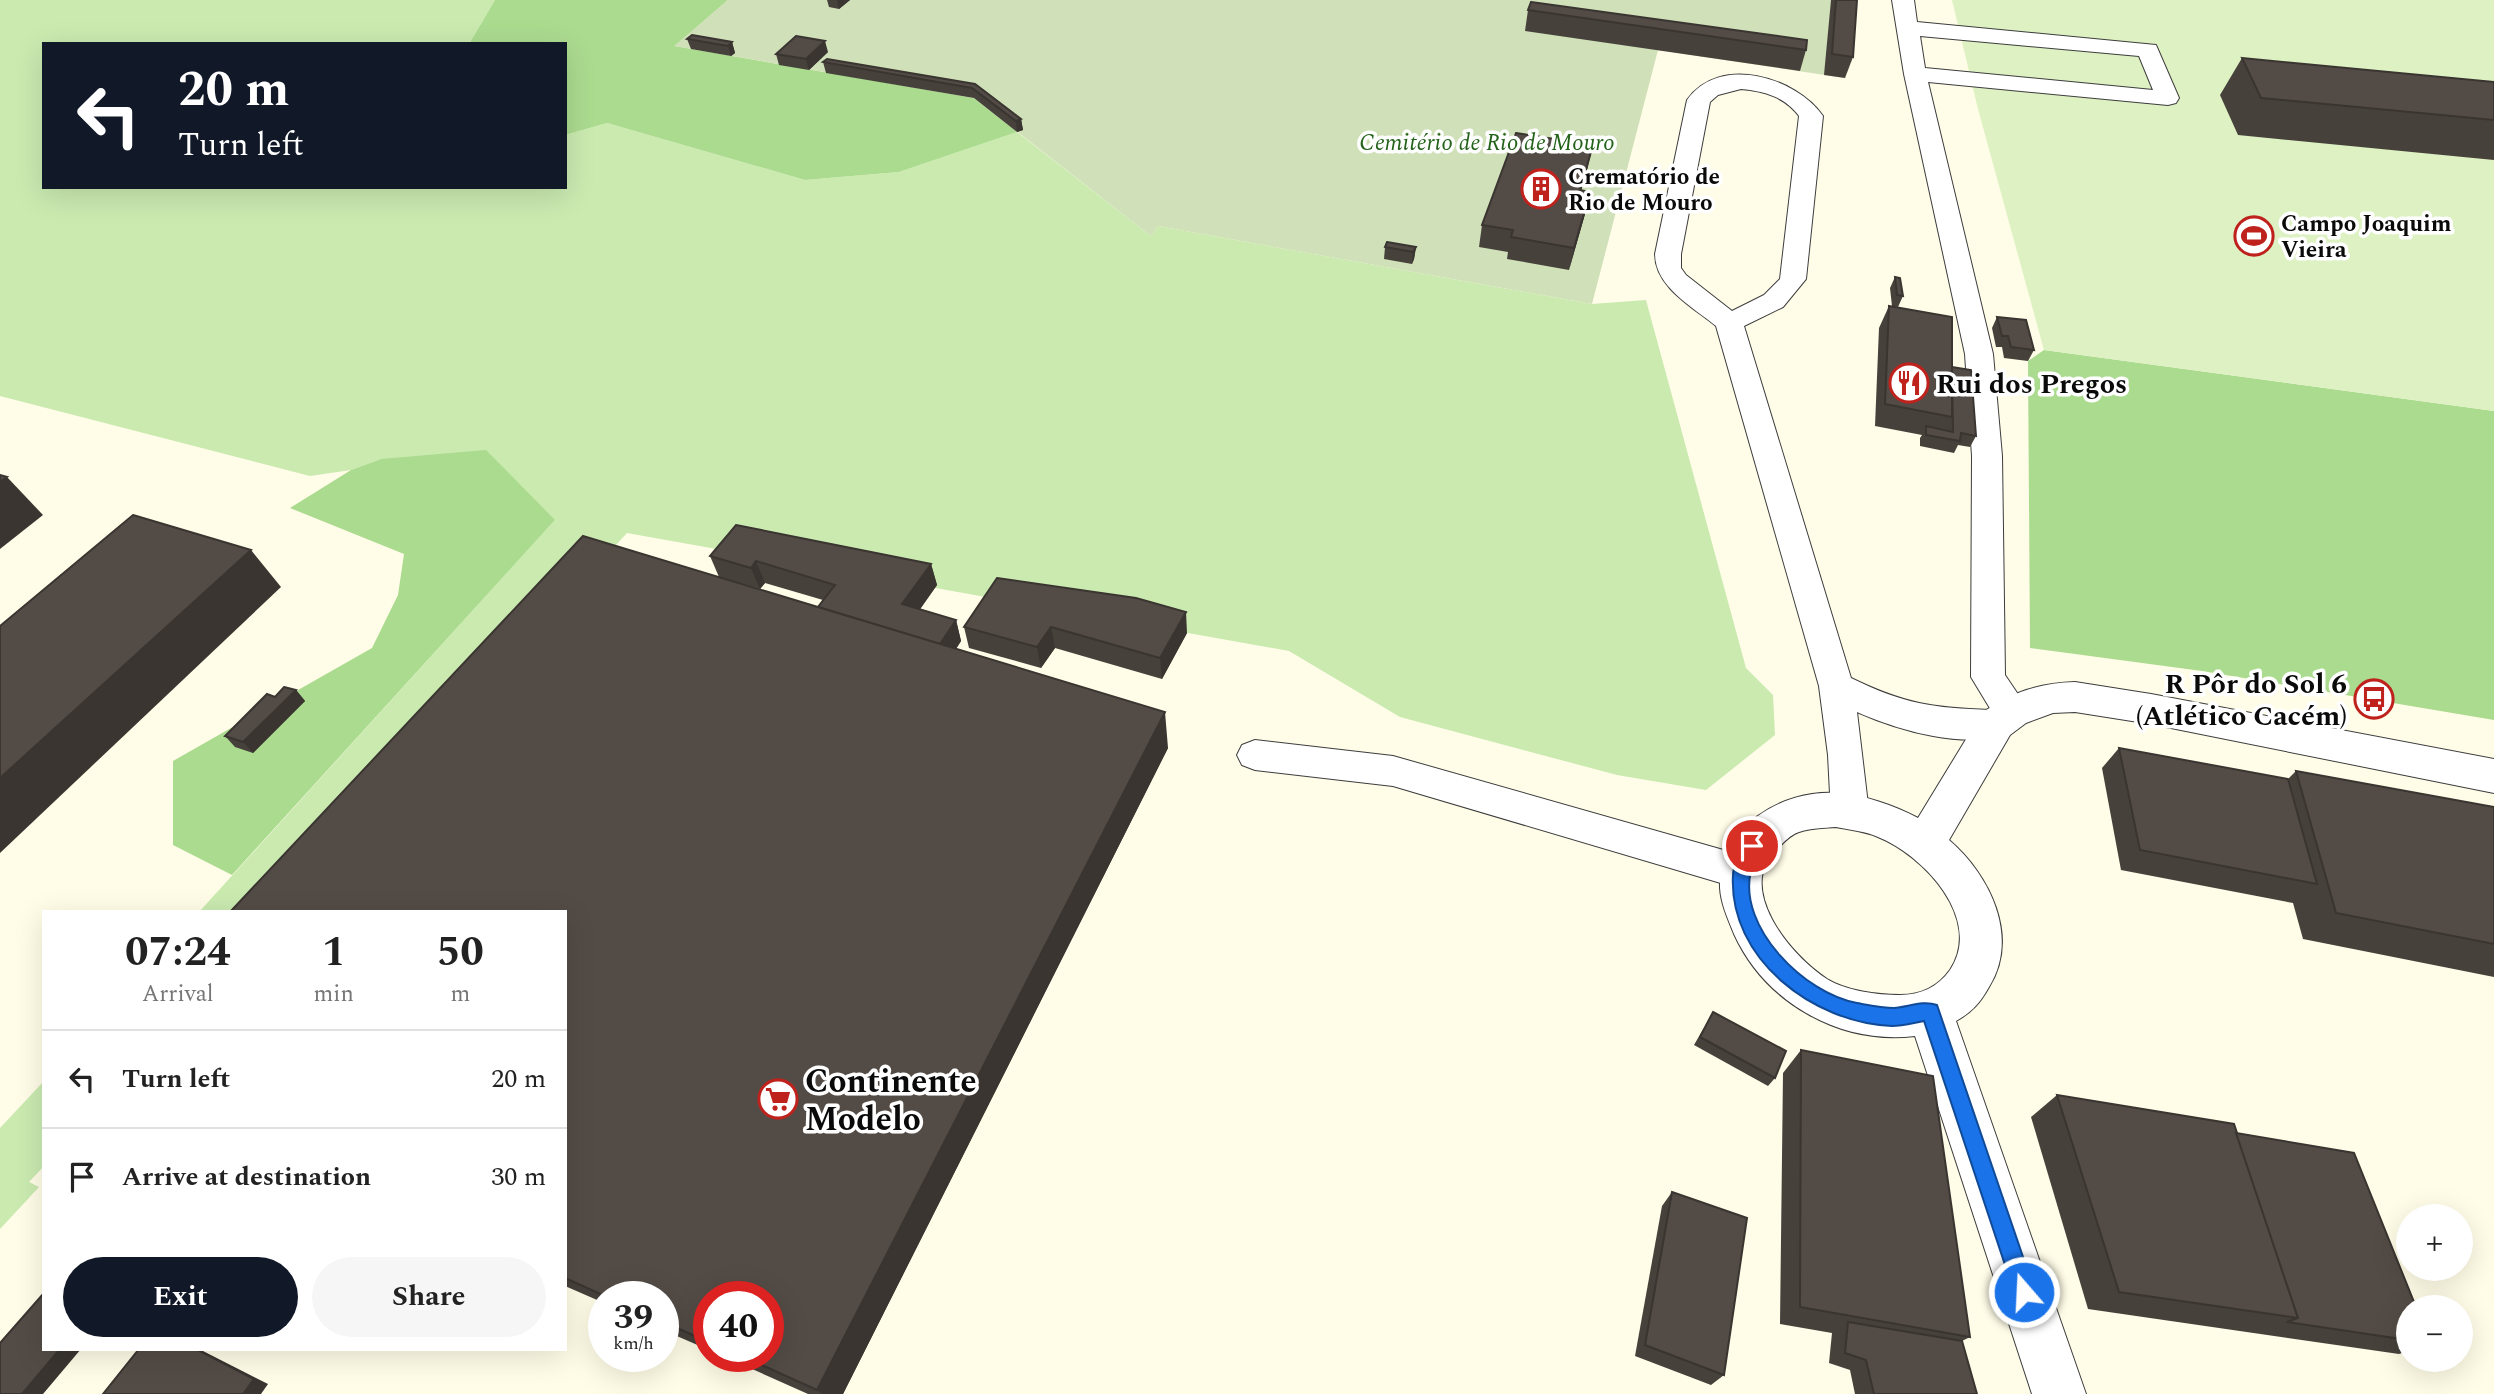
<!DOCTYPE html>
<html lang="en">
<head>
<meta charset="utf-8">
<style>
  :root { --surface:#fff; --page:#f6f6f6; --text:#222; --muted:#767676; --line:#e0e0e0; --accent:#111827 }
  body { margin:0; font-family:Spectral,serif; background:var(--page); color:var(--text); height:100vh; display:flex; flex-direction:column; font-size:26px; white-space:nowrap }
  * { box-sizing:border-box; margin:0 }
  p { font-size:23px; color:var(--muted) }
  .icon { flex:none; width:38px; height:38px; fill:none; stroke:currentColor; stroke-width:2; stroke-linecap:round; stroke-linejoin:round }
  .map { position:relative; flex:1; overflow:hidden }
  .sheet { position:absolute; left:42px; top:910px; width:525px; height:441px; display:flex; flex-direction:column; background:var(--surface); border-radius:0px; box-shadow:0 7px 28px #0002 }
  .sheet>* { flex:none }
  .guide { position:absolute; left:42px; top:42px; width:525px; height:147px; border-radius:0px; box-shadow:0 7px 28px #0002; background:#111827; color:#fff; overflow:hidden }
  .controls { position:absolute; left:2396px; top:1204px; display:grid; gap:14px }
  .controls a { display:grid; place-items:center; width:77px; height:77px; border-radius:50%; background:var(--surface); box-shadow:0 7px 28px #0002; font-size:35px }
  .speed { position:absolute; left:588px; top:1281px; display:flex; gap:14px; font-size:35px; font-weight:700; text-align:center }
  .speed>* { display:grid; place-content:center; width:91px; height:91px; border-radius:50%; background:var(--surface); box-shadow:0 7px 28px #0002; line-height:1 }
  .speed small { font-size:18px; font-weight:400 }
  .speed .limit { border:10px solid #d22; background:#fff; color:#111 }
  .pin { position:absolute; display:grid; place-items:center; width:60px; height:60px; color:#fff; margin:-30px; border:4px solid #fff; border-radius:50%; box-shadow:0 2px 7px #0007 }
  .me { position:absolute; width:77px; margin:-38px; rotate:341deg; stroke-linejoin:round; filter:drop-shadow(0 0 5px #0008) }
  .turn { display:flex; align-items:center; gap:24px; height:147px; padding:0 21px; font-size:32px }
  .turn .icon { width:91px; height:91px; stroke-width:2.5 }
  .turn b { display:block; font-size:49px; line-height:60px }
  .eta { display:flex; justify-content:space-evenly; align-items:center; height:119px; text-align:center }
  .eta b { font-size:42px; font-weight:700; line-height:49px }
  .primary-button { display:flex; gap:14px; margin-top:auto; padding:14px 21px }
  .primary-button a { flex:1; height:80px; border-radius:42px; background:var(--accent); color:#fff; font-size:28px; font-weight:700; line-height:80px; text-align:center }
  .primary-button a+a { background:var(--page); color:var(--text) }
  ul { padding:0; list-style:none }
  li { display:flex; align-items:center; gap:21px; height:98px; padding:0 21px; border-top:2px solid var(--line) }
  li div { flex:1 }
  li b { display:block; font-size:26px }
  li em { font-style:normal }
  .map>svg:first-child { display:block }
  .green { fill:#caeab0 }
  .forest { fill:#abdb8f }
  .cemetery { fill:#d0e0b9 }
  .pitch { fill:#ddf1c2 }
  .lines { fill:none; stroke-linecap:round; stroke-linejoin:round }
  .service-casing { stroke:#3d3d3d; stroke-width:2 }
  .tertiary-casing { stroke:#3d3d3d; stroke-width:2 }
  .service { fill:#fff; fill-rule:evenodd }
  .tertiary { fill:#fff; fill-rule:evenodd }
  .wall { fill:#47413c }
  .shaded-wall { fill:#3a3531 }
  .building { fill:#534c46; stroke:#3a3531; stroke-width:2 }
  .route { fill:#1a73e8; stroke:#114b97; stroke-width:2 }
  .labels { text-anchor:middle; stroke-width:7; stroke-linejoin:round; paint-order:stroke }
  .far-park-label { font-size:23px; font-style:italic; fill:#236319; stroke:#fff }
  .far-poi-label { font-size:23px; font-weight:bold; fill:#0a0a0a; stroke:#fff; text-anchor:start }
  .poi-label { font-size:28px; font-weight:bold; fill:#0a0a0a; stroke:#fff; text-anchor:start }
  .near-poi-label { font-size:33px; font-weight:bold; fill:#0a0a0a; stroke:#fff; text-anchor:start }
</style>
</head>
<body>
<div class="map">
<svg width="2494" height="1394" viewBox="0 0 2494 1394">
  <rect width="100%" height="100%" fill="#fffce7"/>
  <g class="green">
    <path d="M0,0H495L469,44H44V187H565V135L607,123L805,180L899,172L1017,132L1151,236L1158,226L1592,304L1646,300L1746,668L1773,695L1775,735L1706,790L1617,775L1400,717L1289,651L627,533L278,912H199L555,520L381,459L351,470L310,476L0,396Z"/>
    <path d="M44,1081V1166L29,1182L39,1187L0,1229V1128Z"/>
  </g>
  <g class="forest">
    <path d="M495,0H728L675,46L974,98L1017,132L899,172L805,180L607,123L565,135V44H469Z"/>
    <path d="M2044,350L2494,411V720L2202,671L2030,648L2028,361Z"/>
    <path d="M486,450L555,520L232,875L173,845V761L372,648L398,595L404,554L290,508L351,470L381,459Z"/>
  </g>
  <path class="cemetery" d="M728,0H1851L1845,78L1658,50L1592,304L1158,226L1151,236L974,98L674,46Z"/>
  <path class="pitch" d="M1952,0H2494V411L2044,350L1978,109Z"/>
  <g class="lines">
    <g class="service-casing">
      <g id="service">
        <path d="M1892,0H1914L1917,22L2156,45L2179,98L2176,103L2168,105L1928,82L1993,354L2002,456L2005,675L2030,712L2024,722L2013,726L2009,734C1963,749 1900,731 1857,712L1869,813L1863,824L1850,829L1837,824L1831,813L1828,755L1819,686L1716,326C1693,307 1655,287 1655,254L1687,100C1719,54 1796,77 1823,116L1806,279L1783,307L1744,326L1851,678C1904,704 1933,708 1991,710L1971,677L1972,456L1965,354L1904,74ZM1920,36L2139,56L2153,90L1925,68ZM1741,89C1764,91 1785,97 1799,116L1780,279L1764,295L1732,311L1686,275L1681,268V254L1710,102L1718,95Z"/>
        <path d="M1255,740L1393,756L1741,855L1755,860L1760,872L1755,884L1741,889L1393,786L1255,770L1242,765L1237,755L1242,745Z"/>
      </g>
    </g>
    <g class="tertiary-casing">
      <path id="tertiary" d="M2075,682L2151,694L2494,759V793L2151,724L2075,712L2053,713L2026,723L2010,735L1949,840C1990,875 2020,937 1989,987C1980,1003 1972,1012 1956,1021L2086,1394H2032L1915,1036C1839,1045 1765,1002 1734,934C1728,919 1721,904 1720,888C1718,828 1782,789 1837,793C1864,795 1894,805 1918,818L1982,713C2011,692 2040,683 2075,682ZM1836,827C1850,830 1865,831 1878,837C1923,855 1984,919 1950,970C1938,987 1920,995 1900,995C1877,995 1847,991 1827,979C1791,956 1733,887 1778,848C1784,842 1790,835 1799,832C1810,828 1824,828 1836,827Z"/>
    </g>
    <use href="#service" class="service"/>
    <use href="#tertiary" class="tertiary"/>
  </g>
  <g class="wall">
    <path d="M827,0H850L839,9L829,7Z"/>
    <path d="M1831,0H1857L1853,57L1845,78L1824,75Z"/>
    <path d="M1528,10L1806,50L1800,71L1525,31Z"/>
    <path d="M687,39L732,42L735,53L731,56L691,49Z"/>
    <path d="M828,52L809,70L779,65L776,54Z"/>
    <path d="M2242,58L2494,82V160L2238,135L2220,95Z"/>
    <path d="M823,62L975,84L1021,119L1023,130L1017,132L974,98L826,73Z"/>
    <path d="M1588,166L1581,191L1585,214L1569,270L1507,259L1508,252L1479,247L1482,225Z"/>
    <path d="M1385,247H1416L1414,259L1412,264L1384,259Z"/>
    <path d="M1895,277L1903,296L1898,307L1892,306L1890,288Z"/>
    <path d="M1889,306L1952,367L1976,436L1970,447L1958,445L1954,453L1920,446V438L1922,435L1875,426L1879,328Z"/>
    <path d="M1997,317L2034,350L2028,361L2004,358L2002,347H1996L1992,328Z"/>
    <path d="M710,556L931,564L937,585L920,609L956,620L961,641L956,649L1168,748L843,1394H808L723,1356H768L709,1297V1350L663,1330V1297H604V1303L565,1286V912L823,600L765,583L760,589L719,577Z"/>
    <path d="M997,578L1187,633L1162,679L1055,648L1041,668L969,648L964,627Z"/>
    <path d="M296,690L305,701L253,753L235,747L225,736L275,697Z"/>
    <path d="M2119,748L2288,779L2296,771L2494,807V977L2303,939L2293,903L2121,870L2102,768Z"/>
    <path d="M1713,1012L1775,1078L1768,1086L1694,1045Z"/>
    <path d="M1801,1050L1970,1337L1962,1341L1977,1394H1855L1850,1370L1829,1363L1832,1333L1780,1324L1783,1073Z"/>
    <path d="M2057,1095L2236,1133L2408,1307V1351L2399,1354L2088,1309L2031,1117Z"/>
    <path d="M1672,1192L1724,1375L1711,1385L1635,1356L1662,1206Z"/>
  </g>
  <g class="shaded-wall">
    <path d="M837,0H850L839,9Z"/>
    <path d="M825,41L828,52L809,70L806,59Z"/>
    <path d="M732,42L735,53L731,56L728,46Z"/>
    <path d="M1021,119L1023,130L1017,132L1016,121Z"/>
    <path d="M1593,145L1588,166L1575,212L1580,190Z"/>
    <path d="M1590,192L1585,214L1569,270L1574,248Z"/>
    <path d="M1416,247L1414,259L1412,264L1413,252Z"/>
    <path d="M7,477L43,515L0,549V482Z"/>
    <path d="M251,550L281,587L0,853V778Z"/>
    <path d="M756,561L765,583L760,589L751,568Z"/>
    <path d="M931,564L937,585L909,625L902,604Z"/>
    <path d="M1186,612L1187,633L1162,679L1160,658Z"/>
    <path d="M956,620L961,641L938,676L932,656Z"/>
    <path d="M1051,627L1055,648L1041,668L1037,647Z"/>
    <path d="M296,690L305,701L253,753L243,742Z"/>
    <path d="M1165,712L1168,748L843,1394H822L817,1390Z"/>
    <path d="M60,1349H81L43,1394H22Z"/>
    <path d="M196,1349H199L268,1384L261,1394H243Z"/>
  </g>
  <g class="building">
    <path d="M1836,0H1857L1853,57L1832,54Z"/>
    <path d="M1531,2L1807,40L1806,50L1528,10Z"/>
    <path d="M692,35L732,42L728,46L687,39Z"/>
    <path d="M796,36L825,41L806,59L776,54Z"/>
    <path d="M2242,58L2494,82V120L2261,98Z"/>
    <path d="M827,59L975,84L1021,119L1016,121L972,88L823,62Z"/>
    <path d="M1516,133L1593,145L1580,190L1590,192L1574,248L1511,237L1513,230L1482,225Z"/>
    <path d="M1387,242L1416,247L1413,252L1385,247Z"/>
    <path d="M1895,277L1900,278L1903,296L1897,295Z"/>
    <path d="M1889,306L1952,317V417L1885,404Z"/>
    <path d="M1997,317L2026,320L2034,350L2011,347L2008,336H2002Z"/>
    <path d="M1952,367L1971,370L1976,436L1961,433L1960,441L1926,435V426L1953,432Z"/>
    <path d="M0,475L7,477L0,482Z"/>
    <path d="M133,515L251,550L0,778V626Z"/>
    <path d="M736,525L931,564L902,604L956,620L940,644L818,607L835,585L756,561L751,568L710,556Z"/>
    <path d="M583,536L1165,712L817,1390L742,1356H768V1297H709V1342L663,1322V1297H607L565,1278V912H230Z"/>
    <path d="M997,578L1136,598L1186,612L1160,658L1051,627L1037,647L964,627Z"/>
    <path d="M284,687L296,690L243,742L225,736L267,694L275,697Z"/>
    <path d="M2119,748L2288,779L2317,884L2140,850Z"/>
    <path d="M2296,771L2494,807V944L2336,913Z"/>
    <path d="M1713,1012L1786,1051L1775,1078L1700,1037Z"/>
    <path d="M1801,1050L1933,1076L1970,1337L1800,1307Z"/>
    <path d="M2057,1095L2234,1124L2298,1318L2119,1292Z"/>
    <path d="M2236,1133L2354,1153L2416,1307H2408V1340L2287,1322L2298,1318Z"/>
    <path d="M1672,1192L1747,1218L1724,1375L1645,1345Z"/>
    <path d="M44,1293V1349H60L22,1394H0V1343Z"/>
    <path d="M1848,1322L1962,1341L1977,1394H1874L1866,1360L1845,1353Z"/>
    <path d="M139,1349H196L254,1379L243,1394H103Z"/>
  </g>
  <path class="route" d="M1752,838L1758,840L1761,846C1758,854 1753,862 1751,871C1737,927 1805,994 1857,1003C1868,1005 1882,1008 1894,1008C1908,1007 1923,1000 1937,1005L2035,1292L2032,1300L2024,1303L2017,1300L2014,1292L1924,1021C1913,1023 1902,1026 1892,1026C1814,1023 1728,959 1733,875C1733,864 1741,850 1746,840Z"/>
  <defs>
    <g id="building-ring" transform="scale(2.0125)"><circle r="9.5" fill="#fff" stroke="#bf221d" stroke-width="1.5"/><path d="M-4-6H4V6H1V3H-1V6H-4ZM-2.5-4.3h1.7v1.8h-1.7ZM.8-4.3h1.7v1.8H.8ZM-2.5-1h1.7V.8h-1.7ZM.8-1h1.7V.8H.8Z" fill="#bf221d"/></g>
    <g id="stadium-ring" transform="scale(2.0125)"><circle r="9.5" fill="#fff" stroke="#bf221d" stroke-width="1.5"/><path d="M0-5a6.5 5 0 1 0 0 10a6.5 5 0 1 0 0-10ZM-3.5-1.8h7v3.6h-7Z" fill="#bf221d"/></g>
    <g id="restaurant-ring" transform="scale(2.0125)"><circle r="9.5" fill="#fff" stroke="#bf221d" stroke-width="1.5"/><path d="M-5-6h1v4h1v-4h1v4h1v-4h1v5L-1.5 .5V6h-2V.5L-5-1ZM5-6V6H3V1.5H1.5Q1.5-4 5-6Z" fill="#bf221d"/></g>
    <g id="bus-ring" transform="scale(2.0125)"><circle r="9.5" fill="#fff" stroke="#bf221d" stroke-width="1.5"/><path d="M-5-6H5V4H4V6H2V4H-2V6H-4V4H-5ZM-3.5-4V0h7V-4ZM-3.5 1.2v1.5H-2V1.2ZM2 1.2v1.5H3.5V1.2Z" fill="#bf221d"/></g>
    <g id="supermarket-ring" transform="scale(2.0125)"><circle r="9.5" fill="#fff" stroke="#bf221d" stroke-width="1.5"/><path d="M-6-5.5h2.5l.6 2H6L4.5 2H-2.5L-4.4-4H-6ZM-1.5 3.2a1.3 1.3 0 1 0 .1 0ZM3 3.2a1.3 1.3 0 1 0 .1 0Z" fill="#bf221d"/></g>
  </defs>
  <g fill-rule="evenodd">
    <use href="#building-ring" x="1541" y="189"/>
    <use href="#stadium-ring" x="2254" y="236"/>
    <use href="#restaurant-ring" x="1909" y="383"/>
    <use href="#bus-ring" x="2374" y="699"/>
    <use href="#supermarket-ring" x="778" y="1099"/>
  </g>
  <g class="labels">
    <g class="far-park-label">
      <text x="1487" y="150">Cemitério de Rio de Mouro</text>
    </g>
    <g class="far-poi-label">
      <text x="1568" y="184">Crematório de<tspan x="1568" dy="26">Rio de Mouro</tspan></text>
      <text x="2281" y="231">Campo Joaquim<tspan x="2281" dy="26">Vieira</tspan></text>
    </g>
    <g class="poi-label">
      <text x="1936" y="393">Rui dos Pregos</text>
      <text x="2347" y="693" text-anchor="end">R Pôr do Sol 6<tspan x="2347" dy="32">(Atlético Cacém)</tspan></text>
    </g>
    <g class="near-poi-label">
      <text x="805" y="1092">Continente<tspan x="805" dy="38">Modelo</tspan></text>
    </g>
  </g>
</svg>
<div class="controls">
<a>+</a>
<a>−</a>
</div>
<div class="speed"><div>39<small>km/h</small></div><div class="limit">40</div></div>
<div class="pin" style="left:1752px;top:846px;background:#d93025"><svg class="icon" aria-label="arrive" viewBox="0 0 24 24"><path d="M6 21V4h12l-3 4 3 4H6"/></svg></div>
<svg class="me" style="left:2024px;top:1292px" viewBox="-20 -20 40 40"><circle r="17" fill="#1a73e8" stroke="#fff" stroke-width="3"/><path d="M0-11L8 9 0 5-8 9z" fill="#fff"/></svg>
<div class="guide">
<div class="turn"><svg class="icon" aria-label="left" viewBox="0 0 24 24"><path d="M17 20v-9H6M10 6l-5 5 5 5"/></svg><div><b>20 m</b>Turn left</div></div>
</div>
<section class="sheet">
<div class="eta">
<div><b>07:24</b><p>Arrival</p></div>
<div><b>1</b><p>min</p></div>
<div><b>50</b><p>m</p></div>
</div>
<ul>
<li><svg class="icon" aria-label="left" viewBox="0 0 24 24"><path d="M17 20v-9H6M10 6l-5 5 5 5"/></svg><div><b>Turn left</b></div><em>20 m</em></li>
<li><svg class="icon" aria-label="arrive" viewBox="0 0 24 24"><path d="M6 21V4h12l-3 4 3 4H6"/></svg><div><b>Arrive at destination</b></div><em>30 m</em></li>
</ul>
<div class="primary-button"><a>Exit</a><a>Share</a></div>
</section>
</div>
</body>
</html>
